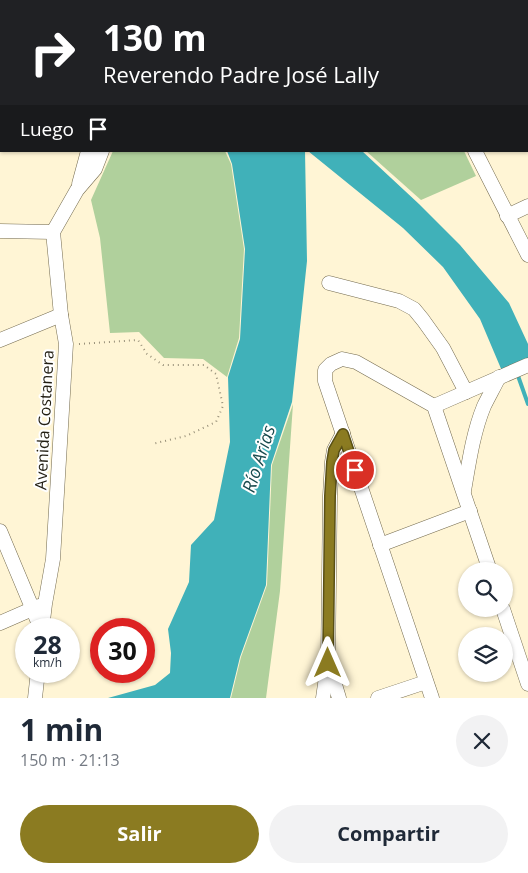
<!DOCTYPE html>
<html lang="es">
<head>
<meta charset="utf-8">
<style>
  :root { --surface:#fff; --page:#f2f2f3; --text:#1f2937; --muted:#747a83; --accent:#8b7b21 }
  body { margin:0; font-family:"Open Sans",sans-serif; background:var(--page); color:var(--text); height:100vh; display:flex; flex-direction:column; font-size:19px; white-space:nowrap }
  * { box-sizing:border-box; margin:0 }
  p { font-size:16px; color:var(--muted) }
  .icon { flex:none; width:28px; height:28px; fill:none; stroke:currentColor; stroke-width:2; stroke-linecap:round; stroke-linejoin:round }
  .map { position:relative; height:698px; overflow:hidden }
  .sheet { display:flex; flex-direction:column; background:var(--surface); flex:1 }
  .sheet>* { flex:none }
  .hud { position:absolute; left:0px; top:0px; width:529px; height:152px; box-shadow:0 1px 4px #0004; background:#202124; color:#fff; overflow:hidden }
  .tools { position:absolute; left:458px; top:562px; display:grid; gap:10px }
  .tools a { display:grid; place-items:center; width:55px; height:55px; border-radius:50%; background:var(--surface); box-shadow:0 1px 4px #0004; font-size:25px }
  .speed { position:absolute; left:15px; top:618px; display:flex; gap:10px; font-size:25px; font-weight:700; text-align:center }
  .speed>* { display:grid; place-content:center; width:65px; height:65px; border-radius:50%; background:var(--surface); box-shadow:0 1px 4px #0004; line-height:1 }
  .speed small { font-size:12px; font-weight:400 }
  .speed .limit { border:8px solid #d22; background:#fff; color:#111 }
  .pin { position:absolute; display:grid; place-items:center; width:42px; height:42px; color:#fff; margin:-21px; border:2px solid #fff; border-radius:50%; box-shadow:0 1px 5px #0007 }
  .me { position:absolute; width:55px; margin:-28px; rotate:0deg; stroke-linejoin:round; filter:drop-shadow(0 0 4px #0008) }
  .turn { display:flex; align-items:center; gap:18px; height:105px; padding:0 20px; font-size:22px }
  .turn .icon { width:65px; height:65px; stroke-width:2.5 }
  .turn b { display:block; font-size:35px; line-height:42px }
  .then { display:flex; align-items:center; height:48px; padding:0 20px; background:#0003; gap:10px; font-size:19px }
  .round { display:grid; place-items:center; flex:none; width:52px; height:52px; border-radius:26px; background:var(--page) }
  .head { display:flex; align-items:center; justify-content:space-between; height:85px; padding:0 20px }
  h1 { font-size:30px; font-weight:700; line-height:38px }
  .action { display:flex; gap:10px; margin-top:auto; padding:10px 20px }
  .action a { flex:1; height:58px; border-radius:30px; background:var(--accent); color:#fff; font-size:20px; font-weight:700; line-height:58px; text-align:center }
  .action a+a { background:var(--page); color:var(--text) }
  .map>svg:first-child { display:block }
  .green { fill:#b0d09c }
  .water { fill:#40b1b9 }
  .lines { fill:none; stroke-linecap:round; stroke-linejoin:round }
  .stream { stroke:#40b1b9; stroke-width:4 }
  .minor-casing { stroke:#746b4f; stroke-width:15 }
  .path { stroke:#9a927b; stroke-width:2; stroke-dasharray:1 4; stroke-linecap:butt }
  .minor { stroke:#fff; stroke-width:14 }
  .route-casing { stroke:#5a5015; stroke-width:12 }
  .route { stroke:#8b7b21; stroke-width:9 }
  .labels { text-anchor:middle; stroke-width:4; stroke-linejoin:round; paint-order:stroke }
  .street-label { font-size:16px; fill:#221e12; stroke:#fff }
  .water-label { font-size:18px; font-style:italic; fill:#1a4b4e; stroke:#fff }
</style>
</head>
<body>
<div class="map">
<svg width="528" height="698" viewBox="0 0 528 698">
  <rect width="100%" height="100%" fill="#fff5d5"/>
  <g class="green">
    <path d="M113,151H225L231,164L244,249L239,338L227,377L203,359L164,358L139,332L110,333L100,238L91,200Z"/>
    <path d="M366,151H464L476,176L421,200Z"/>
    <path d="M293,404L280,591L266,698H231L241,657L267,585L272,465Z"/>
  </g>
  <g class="water">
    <path d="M227,151H305L307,261L292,402L271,465L266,585L240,657L230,698H108L155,685L170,673L171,653L168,629L189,582L191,545L214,520L230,442L228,377L240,339L245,249L232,164Z"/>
    <path d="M308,151H362L419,204L460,245L509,303L528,344V361L502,371L480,319L443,267L403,228Z"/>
  </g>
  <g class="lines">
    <path class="stream" d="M517,373L528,404"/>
    <g class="minor-casing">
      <g id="minor">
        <path d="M400,0V1"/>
        <path d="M119,1V0"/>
        <path d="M139,1L140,0"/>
        <path d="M0,89H1"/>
        <path d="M475,151L528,255"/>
        <path d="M79,184L88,151"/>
        <path d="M507,216L528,206"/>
        <path d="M0,231L53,232"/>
        <path d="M329,283L399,301L414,309L423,320L443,348L466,392"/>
        <path d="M0,340L61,315"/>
        <path d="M434,406L528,365"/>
        <path d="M464,491C469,462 473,433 484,406C489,396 494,387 499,377"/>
        <path d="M0,531L41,629"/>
        <path d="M380,545L470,511"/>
        <path d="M503,609L528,684"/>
        <path d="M0,623L39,606"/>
        <path d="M42,629L45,604L53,559L66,344L61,315L53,232L77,190L95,169L102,151"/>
        <path d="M330,668L339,698"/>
        <path d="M35,698L38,671"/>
        <path d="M323,698L328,663L330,496L332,462L334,450L343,433"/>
        <path d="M378,698L426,682"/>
        <path d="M432,698L325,381V370L331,364L342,359L356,362L434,406L490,571"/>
      </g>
    </g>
    <path class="path" d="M79,344L138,340L147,354L163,365H204L216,374L223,406L216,422L186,436L152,444"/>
    <use href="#minor" class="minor"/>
  </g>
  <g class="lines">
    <g class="route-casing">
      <path id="route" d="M328,663L330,496L332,462L334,450L343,434L355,470"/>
    </g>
    <use href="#route" class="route"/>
  </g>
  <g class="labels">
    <g class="street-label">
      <text transform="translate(44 420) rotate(-87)" y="6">Avenida Costanera</text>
    </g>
    <g class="water-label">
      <text transform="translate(259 459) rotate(-72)" y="6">Río Arias</text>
    </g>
  </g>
</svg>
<div class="tools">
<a><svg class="icon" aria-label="search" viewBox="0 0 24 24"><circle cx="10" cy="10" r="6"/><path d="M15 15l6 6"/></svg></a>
<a><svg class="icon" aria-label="layers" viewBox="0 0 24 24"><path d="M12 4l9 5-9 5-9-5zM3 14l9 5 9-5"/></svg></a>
</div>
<div class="speed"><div>28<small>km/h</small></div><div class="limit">30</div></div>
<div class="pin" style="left:355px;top:470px;background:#d93025"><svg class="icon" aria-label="arrive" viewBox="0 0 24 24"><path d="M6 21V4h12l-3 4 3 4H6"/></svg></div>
<svg class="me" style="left:328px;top:663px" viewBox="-20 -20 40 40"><path d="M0-17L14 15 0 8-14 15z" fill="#8b7b21" stroke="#fff" stroke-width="4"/></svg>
<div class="hud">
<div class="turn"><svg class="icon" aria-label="right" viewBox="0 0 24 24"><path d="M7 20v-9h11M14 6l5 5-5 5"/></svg><div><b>130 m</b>Reverendo Padre José Lally</div></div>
<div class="then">Luego<svg class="icon" aria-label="arrive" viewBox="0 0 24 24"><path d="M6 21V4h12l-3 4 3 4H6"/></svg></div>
</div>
</div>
<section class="sheet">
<div class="head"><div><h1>1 min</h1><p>150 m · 21:13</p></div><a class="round"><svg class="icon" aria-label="close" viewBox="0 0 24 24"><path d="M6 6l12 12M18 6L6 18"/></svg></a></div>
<div class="action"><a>Salir</a><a>Compartir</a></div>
</section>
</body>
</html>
